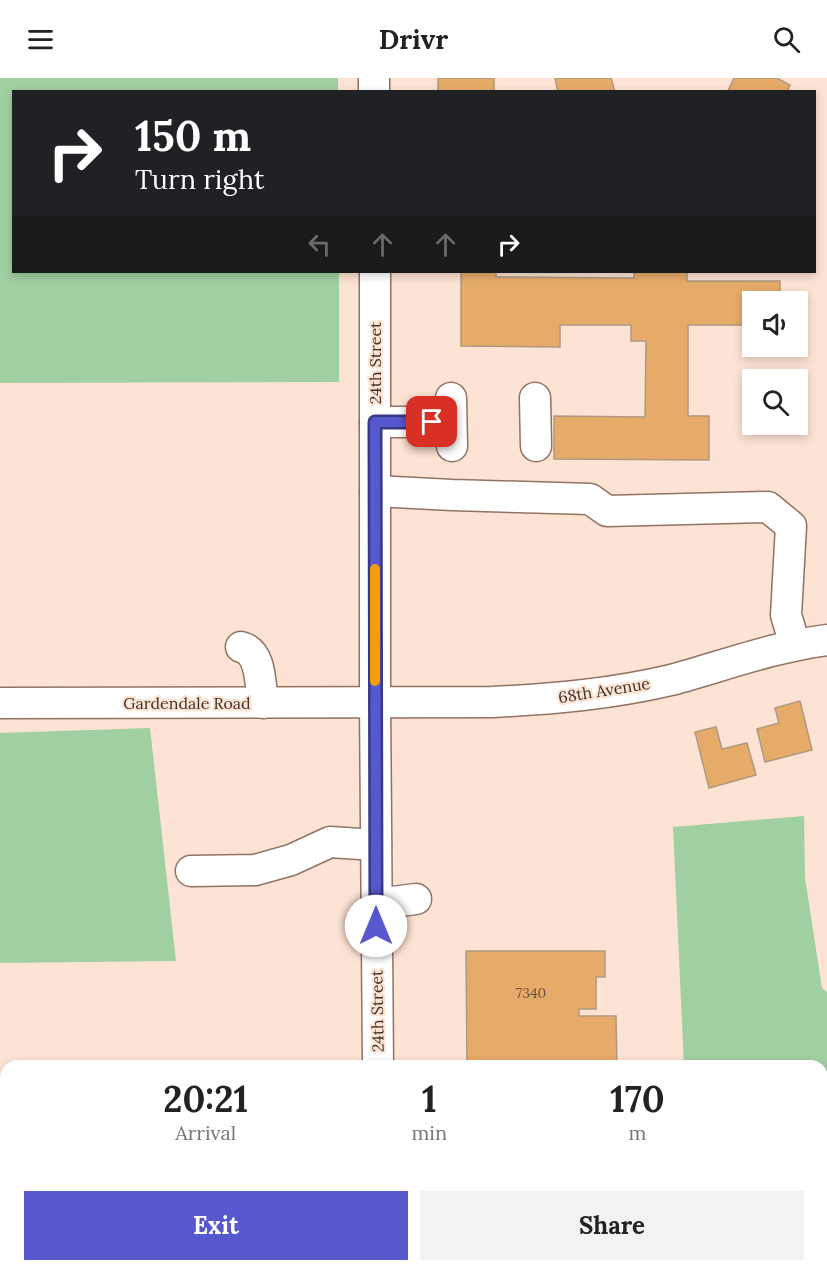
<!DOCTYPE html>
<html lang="en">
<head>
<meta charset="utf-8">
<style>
  :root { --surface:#fff; --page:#f2f2f2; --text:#222; --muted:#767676; --accent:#5757ce }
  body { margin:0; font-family:Lora,serif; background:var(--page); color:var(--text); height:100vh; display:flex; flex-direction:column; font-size:22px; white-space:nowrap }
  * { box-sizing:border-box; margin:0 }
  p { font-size:20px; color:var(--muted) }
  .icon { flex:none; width:33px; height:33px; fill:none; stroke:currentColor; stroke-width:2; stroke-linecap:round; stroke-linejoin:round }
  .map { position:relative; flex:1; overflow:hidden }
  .side { position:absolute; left:0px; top:982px; width:828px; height:212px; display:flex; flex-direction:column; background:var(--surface); border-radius:18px 18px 0 0; box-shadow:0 3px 9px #0003 }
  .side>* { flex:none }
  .top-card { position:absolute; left:12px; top:12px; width:804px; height:183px; border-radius:0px; box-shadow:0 3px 9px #0003; background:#202124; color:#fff; overflow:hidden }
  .tools { position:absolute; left:742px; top:213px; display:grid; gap:12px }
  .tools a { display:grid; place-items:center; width:66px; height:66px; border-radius:0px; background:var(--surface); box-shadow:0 3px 9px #0003; font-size:30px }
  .pin { position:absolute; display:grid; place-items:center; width:51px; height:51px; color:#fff; margin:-26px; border-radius:12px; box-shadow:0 3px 9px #0006 }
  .me { position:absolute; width:66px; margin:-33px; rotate:0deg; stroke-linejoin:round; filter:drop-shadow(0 0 4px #0008) }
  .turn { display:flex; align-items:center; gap:21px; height:126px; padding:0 24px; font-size:27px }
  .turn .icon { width:78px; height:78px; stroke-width:2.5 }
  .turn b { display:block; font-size:42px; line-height:51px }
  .lanes { display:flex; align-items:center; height:57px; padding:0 24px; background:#0003; justify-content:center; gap:30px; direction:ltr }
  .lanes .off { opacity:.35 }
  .eta { display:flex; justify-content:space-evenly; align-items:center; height:102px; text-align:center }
  .eta b { font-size:36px; font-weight:700; line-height:42px }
  .button { display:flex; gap:12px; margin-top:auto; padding:12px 24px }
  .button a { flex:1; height:69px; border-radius:0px; background:var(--accent); color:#fff; font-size:24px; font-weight:700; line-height:69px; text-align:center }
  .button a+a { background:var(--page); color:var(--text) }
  header { display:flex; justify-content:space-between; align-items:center; height:78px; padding:0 24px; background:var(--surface); font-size:27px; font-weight:700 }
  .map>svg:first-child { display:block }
  .green { fill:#a0cfa2 }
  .building { fill:#e6ab68; stroke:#af987f; stroke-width:1.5 }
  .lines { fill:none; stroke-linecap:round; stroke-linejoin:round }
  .minor-casing { stroke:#907362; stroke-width:33 }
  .minor { stroke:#fff; stroke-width:30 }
  .route-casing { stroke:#393986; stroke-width:15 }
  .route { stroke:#5757ce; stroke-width:10 }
  .slow { stroke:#f59e0b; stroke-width:10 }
  .labels { text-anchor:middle; stroke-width:4.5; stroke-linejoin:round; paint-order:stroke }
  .number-label { font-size:14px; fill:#685039 }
  .street-label { font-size:16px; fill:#3e3129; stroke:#fde3d3 }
</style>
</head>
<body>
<header><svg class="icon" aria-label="menu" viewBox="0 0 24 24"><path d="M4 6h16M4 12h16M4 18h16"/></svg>Drivr<svg class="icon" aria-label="search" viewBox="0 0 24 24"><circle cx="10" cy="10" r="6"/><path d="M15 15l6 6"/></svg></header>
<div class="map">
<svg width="827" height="1193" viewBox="0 0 827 1193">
  <rect width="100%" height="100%" fill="#fde3d3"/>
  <g class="green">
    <path d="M0,0H338V14H14V194H339V304L0,305Z"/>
    <path d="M150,650L176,883L0,885V655Z"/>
    <path d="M804,738L805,800L822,910L827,914V1050H822V988H684L673,749Z"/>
    <path d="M822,1125L827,1126V1193H478L474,1188H822Z"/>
  </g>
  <g class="building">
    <rect x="438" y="0" width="56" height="14"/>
    <path d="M555,0H611L615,14H558Z"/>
    <path d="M734,0H777L790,7L787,14H730L728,13Z"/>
    <path d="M461,194H496V199L634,200V194H687V203H780V224H753V247H688V338H709V382L554,381V338L645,339L646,263H631V247H560V269L461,268Z"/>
    <path d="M800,623L812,672L765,684L757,651L779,645L775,630Z"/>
    <path d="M716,649L722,671L747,665L756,697L709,710L695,654Z"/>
    <path d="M466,873H605V899H596V931H579V938H616L617,988H467Z"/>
    <rect x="204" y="1188" width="102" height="5"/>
  </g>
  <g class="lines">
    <g class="minor-casing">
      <g id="minor">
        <path d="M374,0V14"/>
        <path d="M375,194V624L378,988"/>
        <path d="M451,320L452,368"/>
        <path d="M535,320L536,368"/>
        <path d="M375,344H451"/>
        <path d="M375,413L452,417L590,421L607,433L768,429L791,448L786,537L795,567"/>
        <path d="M241,569C262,574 260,607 263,625"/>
        <path d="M0,625L492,624C553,621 612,616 671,602C723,588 773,569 827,562"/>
        <path d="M191,793L255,792L291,782L330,764L376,767"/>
        <path d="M376,826L416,821"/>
        <path d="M822,1077L827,1078"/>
        <path d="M822,1113H827"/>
        <path d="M183,1188V1193"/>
        <path d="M433,1188L435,1193"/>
      </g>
    </g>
    <use href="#minor" class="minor"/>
  </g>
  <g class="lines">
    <g class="route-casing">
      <path id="route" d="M376,848L375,344H432"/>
    </g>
    <use href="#route" class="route"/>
    <path class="slow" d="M375,491V603"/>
  </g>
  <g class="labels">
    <g class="number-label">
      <text x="531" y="920">7340</text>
    </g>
    <g class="street-label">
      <text transform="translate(375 285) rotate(-90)" y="6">24th Street</text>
      <text transform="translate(604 612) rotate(-9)" y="6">68th Avenue</text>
      <text x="187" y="631">Gardendale Road</text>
      <text transform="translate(377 933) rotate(-91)" y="6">24th Street</text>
    </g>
  </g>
</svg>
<div class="tools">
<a><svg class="icon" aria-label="sound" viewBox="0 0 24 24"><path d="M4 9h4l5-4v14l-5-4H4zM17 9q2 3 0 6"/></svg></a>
<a><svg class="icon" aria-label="search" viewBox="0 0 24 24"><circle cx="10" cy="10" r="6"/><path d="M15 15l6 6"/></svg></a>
</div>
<div class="pin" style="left:432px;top:344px;background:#d93025"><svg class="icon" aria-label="arrive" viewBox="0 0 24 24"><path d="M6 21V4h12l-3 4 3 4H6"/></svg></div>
<svg class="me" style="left:376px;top:848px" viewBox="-20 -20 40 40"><circle r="19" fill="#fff"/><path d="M0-13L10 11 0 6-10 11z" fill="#5757ce"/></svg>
<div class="top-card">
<div class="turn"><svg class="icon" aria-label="right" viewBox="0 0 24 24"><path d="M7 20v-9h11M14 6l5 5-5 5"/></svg><div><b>150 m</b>Turn right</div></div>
<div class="lanes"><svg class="icon off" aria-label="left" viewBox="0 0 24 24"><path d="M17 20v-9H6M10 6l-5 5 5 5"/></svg><svg class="icon off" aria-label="ahead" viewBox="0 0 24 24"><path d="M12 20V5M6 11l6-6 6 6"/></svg><svg class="icon off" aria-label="ahead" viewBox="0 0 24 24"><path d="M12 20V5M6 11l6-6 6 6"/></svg><svg class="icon" aria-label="right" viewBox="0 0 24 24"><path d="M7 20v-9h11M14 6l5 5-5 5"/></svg></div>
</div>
<section class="side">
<div class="eta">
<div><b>20:21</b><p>Arrival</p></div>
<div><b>1</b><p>min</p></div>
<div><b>170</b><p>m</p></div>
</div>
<div class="button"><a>Exit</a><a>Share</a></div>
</section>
</div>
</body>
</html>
